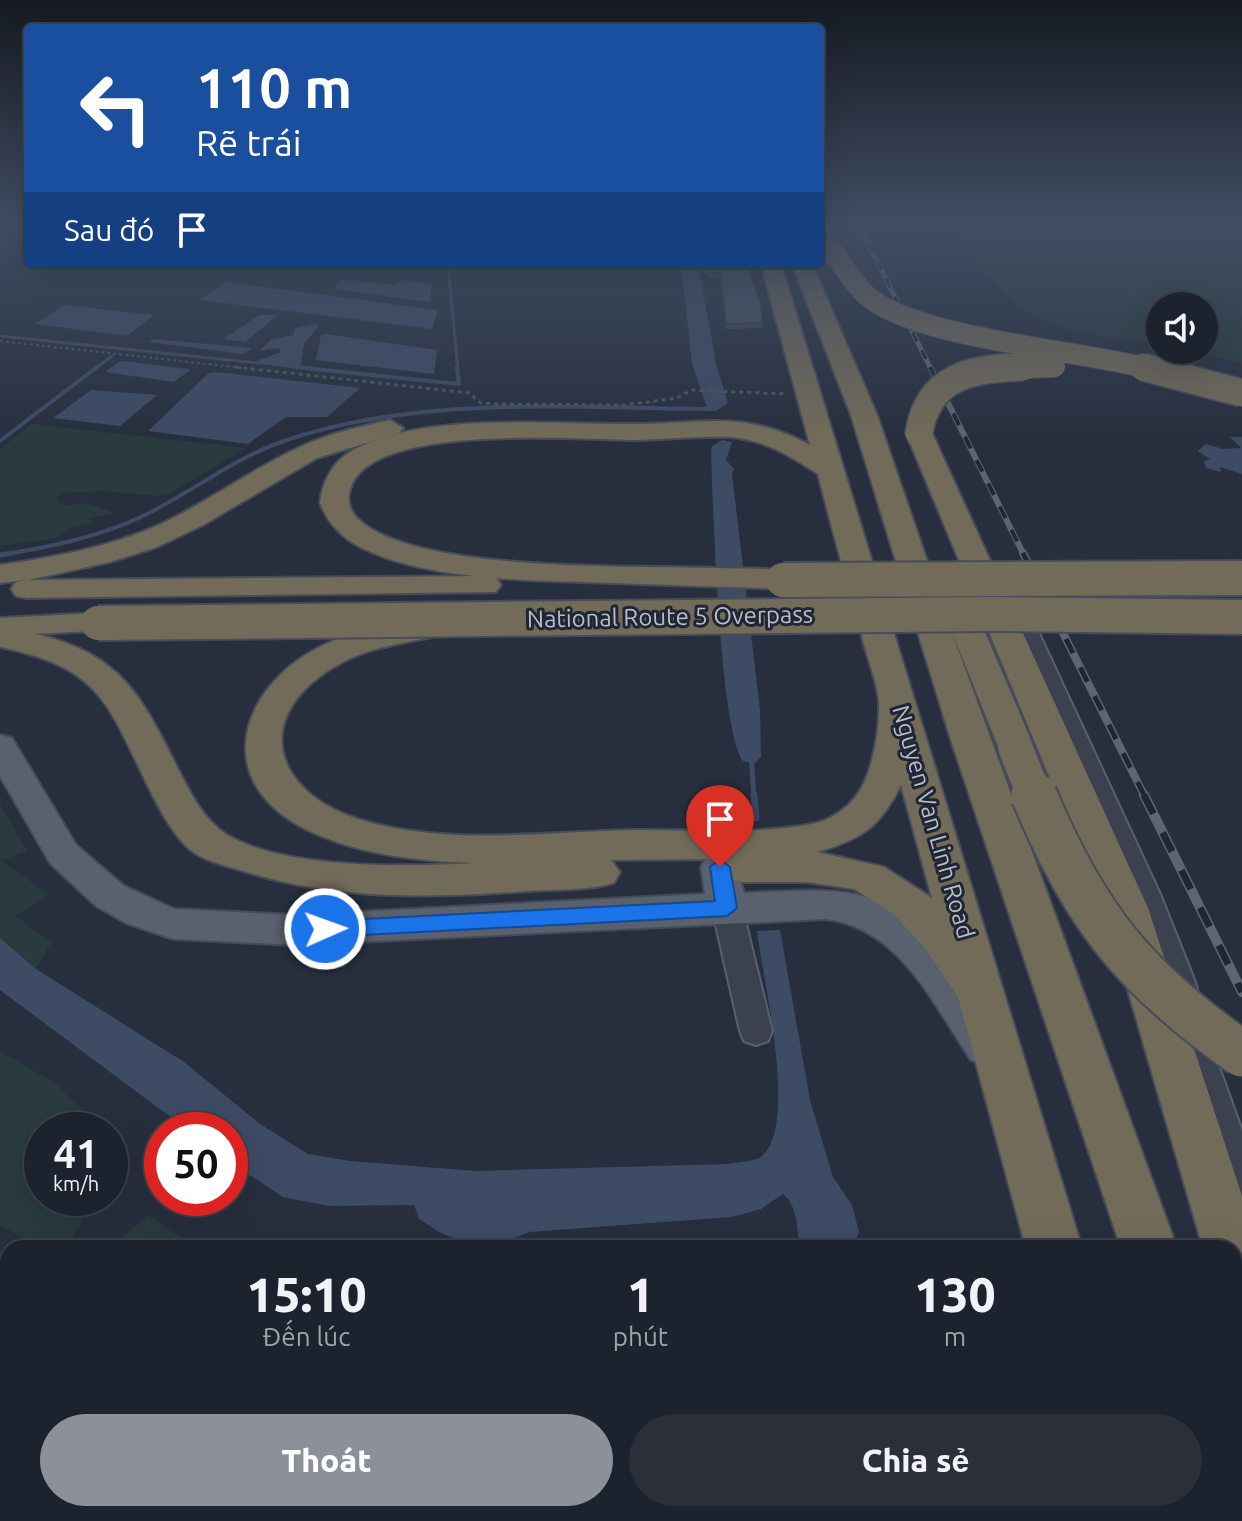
<!DOCTYPE html>
<html lang="vi">
<head>
<meta charset="utf-8">
<style>
  :root { --surface:#1d232e; --page:#2a2f3a; --text:#f1f3f6; --muted:#a0a4aa; --line:#3b404a; --accent:#8c9099 }
  body { margin:0; font-family:Ubuntu,sans-serif; background:var(--page); color:var(--text); height:100vh; display:flex; flex-direction:column; font-size:30px; white-space:nowrap }
  * { box-sizing:border-box; margin:0 }
  p { font-size:26px; color:var(--muted) }
  .icon { flex:none; width:44px; height:44px; fill:none; stroke:currentColor; stroke-width:2; stroke-linecap:round; stroke-linejoin:round }
  .map { position:relative; flex:1; overflow:hidden }
  .side { position:absolute; left:0px; top:1240px; width:1242px; height:282px; display:flex; flex-direction:column; background:var(--surface); border-radius:24px 24px 0 0; box-shadow:0 8px 32px #0002,0 0 0 2px var(--line) }
  .side>* { flex:none }
  .hud { position:absolute; left:24px; top:24px; width:800px; height:244px; border-radius:8px; box-shadow:0 8px 32px #0002,0 0 0 2px var(--line); background:#1a4fa0; color:#fff; overflow:hidden }
  .fabs { position:absolute; left:1146px; top:292px; display:grid; gap:16px }
  .fabs a { display:grid; place-items:center; width:72px; height:72px; border-radius:50%; background:var(--surface); box-shadow:0 8px 32px #0002,0 0 0 2px var(--line); font-size:40px }
  .speed { position:absolute; left:24px; top:1112px; display:flex; gap:16px; font-size:40px; font-weight:700; text-align:center }
  .speed>* { display:grid; place-content:center; width:104px; height:104px; border-radius:50%; background:var(--surface); box-shadow:0 8px 32px #0002,0 0 0 2px var(--line); line-height:1 }
  .speed small { font-size:20px; font-weight:400 }
  .speed .limit { border:12px solid #d22; background:#fff; color:#111 }
  .pin { position:absolute; display:grid; place-items:center; width:68px; height:68px; color:#fff; margin:-82px -34px; border-radius:50% 50% 50% 0; rotate:-45deg; box-shadow:0 0 8px #0007 }
  .pin .icon { rotate:45deg }
  .me { position:absolute; width:88px; margin:-44px; rotate:88deg; stroke-linejoin:round; filter:drop-shadow(0 0 6px #0008) }
  .turn { display:flex; align-items:center; gap:28px; height:168px; padding:0 40px; font-size:36px }
  .turn .icon { width:104px; height:104px; stroke-width:2.5 }
  .turn b { display:block; font-size:56px; line-height:68px }
  .then { display:flex; align-items:center; height:76px; padding:0 40px; background:#0003; gap:16px; font-size:30px }
  .eta { display:flex; justify-content:space-evenly; align-items:center; height:136px; text-align:center }
  .eta b { font-size:48px; font-weight:800; line-height:56px }
  .action { display:flex; gap:16px; margin-top:auto; padding:16px 40px }
  .action a { flex:1; height:92px; border-radius:48px; background:var(--accent); color:#fff; font-size:32px; font-weight:800; line-height:92px; text-align:center }
  .action a+a { background:var(--page); color:var(--text) }
  .map>svg:first-child { display:block }
  .green { fill:#293b3f }
  .water { fill:#3e4b65 }
  .lines { fill:none; stroke-linecap:round; stroke-linejoin:round }
  .stream-far3 { stroke:#3e4b65; stroke-width:3 }
  .stream-far2 { stroke:#3e4b65; stroke-width:4 }
  .stream-far1 { stroke:#3e4b65; stroke-width:5 }
  .stream { stroke:#3e4b65; stroke-width:7 }
  .minor-casing { stroke:#595f6c; stroke-width:4 }
  .major-casing { stroke:#444a57; stroke-width:4 }
  .highway-casing { stroke:#464c59; stroke-width:4 }
  .path-far1 { stroke:#47575c; stroke-width:2; stroke-dasharray:3 3; stroke-linecap:butt }
  .path { stroke:#47575c; stroke-width:3; stroke-dasharray:4 4; stroke-linecap:butt }
  .minor { fill:#3b414e; fill-rule:evenodd }
  .major { fill:#59606e; fill-rule:evenodd }
  .highway { fill:#736b59; fill-rule:evenodd }
  .rail-far3-casing { stroke:#5d6575; stroke-width:5 }
  .rail-far2-casing { stroke:#5d6575; stroke-width:6 }
  .rail-far1-casing { stroke:#5d6575; stroke-width:8 }
  .rail-casing { stroke:#5d6575; stroke-width:10 }
  .rail-far3 { stroke:#202633; stroke-width:3; stroke-dasharray:10; stroke-linecap:butt }
  .rail-far2 { stroke:#202633; stroke-width:4; stroke-dasharray:13; stroke-linecap:butt }
  .rail-far1 { stroke:#202633; stroke-width:5; stroke-dasharray:16; stroke-linecap:butt }
  .rail { stroke:#202633; stroke-width:7; stroke-dasharray:21; stroke-linecap:butt }
  .highway-bridge-far3-casing { stroke:#464c59; stroke-width:22; stroke-linecap:butt }
  .highway-bridge-far2-casing { stroke:#464c59; stroke-width:30; stroke-linecap:butt }
  .highway-bridge-far1-casing { stroke:#464c59; stroke-width:38; stroke-linecap:butt }
  .highway-bridge-casing { stroke:#464c59; stroke-width:49; stroke-linecap:butt }
  .highway-bridge-far3 { stroke:#736b59; stroke-width:20 }
  .highway-bridge-far2 { stroke:#736b59; stroke-width:27 }
  .highway-bridge-far1 { stroke:#736b59; stroke-width:34 }
  .highway-bridge { stroke:#736b59; stroke-width:45 }
  .wall { fill:#3f4754 }
  .building { fill:#495262; stroke:#333945; stroke-width:2 }
  .route { fill:#1a73e8; stroke:#114b97; stroke-width:2 }
  .labels { text-anchor:middle; stroke-width:6; stroke-linejoin:round; paint-order:stroke }
  .street-label { font-size:24px; fill:#b7bdc9; stroke:#202633 }
</style>
</head>
<body>
<div class="map">
<svg width="1242" height="1521" viewBox="0 0 1242 1521">
  <rect width="100%" height="100%" fill="#272f3e"/>
  <g class="green">
    <path d="M947,225H1242V363L1184,350H1204V306H1160V345C1118,337 1064,336 1028,312C995,290 972,255 947,225Z"/>
    <path d="M31,424L246,448L172,492L159,496L102,491L61,493L57,499L64,506L86,503L116,513L89,518L91,523L68,528L56,538L0,546V449Z"/>
    <path d="M0,804L27,851L1,861L49,894L16,916L51,943L36,969L0,938Z"/>
    <path d="M0,1051L53,1082L105,1130H42V1198H96L66,1248H33L34,1242L20,1248L25,1239L0,1225Z"/>
    <path d="M148,1215L175,1234L205,1248H115L119,1240Z"/>
  </g>
  <g class="water">
    <path d="M681,264H698L717,368L728,403L716,411L708,410L692,364Z"/>
    <path d="M342,280L395,285L400,280L432,284L430,302L334,289Z"/>
    <path d="M226,282L438,310L432,329L199,300Z"/>
    <path d="M65,305L154,315L127,336L35,324Z"/>
    <path d="M259,315H278L245,342L224,339Z"/>
    <path d="M316,324L318,327L304,344L300,369L251,363L281,352L278,348L259,351L272,339L293,335L295,328Z"/>
    <path d="M326,334L437,350L434,374L316,360L321,335Z"/>
    <path d="M154,339L252,348L243,354L149,342Z"/>
    <path d="M121,361L189,369V371L173,382L105,372Z"/>
    <path d="M215,372L360,388L327,417H286L248,444L148,431L209,373Z"/>
    <path d="M91,390L157,395L120,426L53,418Z"/>
    <path d="M1230,437H1242V474L1220,467L1221,472L1206,468L1204,461L1210,459L1198,451L1206,444L1223,449L1241,448Z"/>
    <path d="M722,440L732,442L726,460L734,469L732,474L760,710L761,757L754,764L743,761C719,728 713,504 711,452L712,446Z"/>
    <path d="M780,930L810,1100L833,1177L852,1205L859,1232L853,1248H800C797,1231 798,1205 783,1194L761,1209L731,1217L530,1232L493,1246L462,1242L439,1232L419,1219L414,1205L329,1206L283,1197L230,1162V1130H188L0,990V938L36,969L184,1062L260,1124L308,1154L350,1161L475,1171L729,1164C737,1162 751,1162 759,1158C801,1132 762,975 757,931Z"/>
    <path d="M530,1514H678L679,1521H531Z"/>
  </g>
  <g class="lines">
    <g class="stream-far3">
      <path d="M448,266L458,369"/>
      <path d="M0,336L259,363"/>
      <path d="M294,367L314,369"/>
      <path d="M95,369L112,356"/>
    </g>
    <g class="stream-far2">
      <path d="M295,367L459,384L457,367"/>
      <path d="M0,441L97,367"/>
      <path d="M0,555C50,547 100,537 145,515C192,492 234,458 284,441C419,395 570,408 711,409L710,406"/>
    </g>
    <g class="stream-far1">
      <path d="M0,555L13,553"/>
      <path d="M751,755L754,797"/>
    </g>
    <path class="stream" d="M754,795L756,818"/>
    <g class="minor-casing">
      <g id="minor">
        <path d="M1013,594L1024,601L1160,894L1195,982L1215,1056L1242,1131V1198L1229,1193L1224,1181L1181,1056L1163,982L1130,894L1002,601Z"/>
        <path d="M727,897L738,900L742,908L772,1031L768,1041L756,1045L744,1041L740,1031L712,908L716,900Z"/>
      </g>
    </g>
    <g class="major-casing">
      <path id="major" d="M0,735L12,738L76,845L124,886L174,909L295,915L705,894L701,867L707,857L720,853L733,857L744,893C852,888 890,881 959,975C976,999 995,1021 1008,1047L1001,1060L986,1065L971,1060C933,1004 900,928 826,919L295,945L173,939L126,923L96,906L50,863L0,776Z"/>
    </g>
    <g class="highway-casing">
      <g id="highway">
        <path d="M820,225L829,226L841,251L839,255H825L820,245Z"/>
        <path d="M761,264H781L1082,1248H1026L958,997L925,948L892,913L854,889L806,882H740L725,878L719,867L724,859L611,860L620,872L614,883C587,891 557,889 529,891C430,898 335,901 240,870C220,864 200,860 185,845C170,829 159,808 149,788C107,703 102,668 0,647V618L98,613L110,616L114,623L110,630L36,634C124,655 143,699 181,775C192,796 204,819 224,833C281,870 408,867 475,863C415,861 351,854 298,825C213,777 241,689 316,649C351,630 394,623 433,617L445,620L449,627L445,634C409,643 374,645 341,663C251,712 268,791 361,820C447,846 543,832 632,830C691,829 754,835 812,824C829,821 847,809 857,795C873,773 880,728 879,702C877,681 867,657 862,637C847,583 832,529 818,474C789,455 765,440 730,437C699,436 669,439 639,440C581,440 373,422 351,487C346,498 349,511 359,520C418,573 633,565 715,568C741,569 769,567 794,573L799,580L794,587L783,589C726,587 669,585 612,583C535,580 430,582 360,547C341,537 328,523 320,503C322,483 332,463 350,452C421,410 557,425 638,424C674,424 711,418 747,423C770,427 790,434 810,445ZM901,785L932,898L884,867L817,852C862,839 879,828 901,785Z"/>
        <path d="M792,264H812L877,415L934,581L948,574L959,576L964,583L1034,747L1028,756L1015,759L1002,756L951,630L1177,1248H1121L951,740L851,415Z"/>
        <path d="M390,420L403,428L399,433L317,458L203,525L157,547L110,562L28,580L485,576L496,578L501,585L496,592L27,598L16,596L11,589L16,582L26,580L0,583V565C55,557 110,547 161,524C208,502 249,471 296,449C326,434 358,427 390,420Z"/>
        <path d="M919,425L932,433L1148,908L1242,1196V1312L1234,1308V1248H1203L1104,908L906,433Z"/>
        <path d="M1234,1455L1242,1459V1521H1213L1211,1514H1234Z"/>
        <path d="M1097,1514H1163L1165,1521H1099Z"/>
      </g>
    </g>
    <g class="path-far1">
      <path d="M0,225L28,227"/>
      <path d="M0,341L253,369"/>
    </g>
    <path class="path" d="M235,367L469,393L481,403L500,404L625,405L677,398L692,390L787,394"/>
    <use href="#minor" class="minor"/>
    <use href="#major" class="major"/>
    <use href="#highway" class="highway"/>
    <g class="rail-far3-casing">
      <path id="rail-far3" d="M859,225L931,369"/>
    </g>
    <g class="rail-far2-casing">
      <path id="rail-far2" d="M930,367L1024,555"/>
    </g>
    <g class="rail-far1-casing">
      <path id="rail-far1" d="M1023,553L1145,797"/>
    </g>
    <g class="rail-casing">
      <path id="rail" d="M1144,795L1242,992"/>
    </g>
    <use href="#rail-far3" class="rail-far3"/>
    <use href="#rail-far2" class="rail-far2"/>
    <use href="#rail-far1" class="rail-far1"/>
    <use href="#rail" class="rail"/>
    <g class="highway-bridge-far3-casing">
      <g id="highway-bridge-far3">
        <path d="M832,251C843,265 853,283 866,295C916,339 1080,350 1151,369"/>
        <path d="M994,369L1055,367"/>
      </g>
    </g>
    <g class="highway-bridge-far2-casing">
      <g id="highway-bridge-far2">
        <path d="M1143,367L1242,393"/>
        <path d="M919,433C928,376 972,368 1023,367"/>
      </g>
    </g>
    <g class="highway-bridge-far1-casing">
      <g id="highway-bridge-far1">
        <path d="M783,580L1242,578"/>
        <path d="M98,623L991,614L1242,617"/>
        <path d="M1015,747L1035,797"/>
      </g>
    </g>
    <g class="highway-bridge-casing">
      <path id="highway-bridge" d="M1034,795C1084,916 1135,979 1242,1054"/>
    </g>
    <use href="#highway-bridge-far3" class="highway-bridge-far3"/>
    <use href="#highway-bridge-far2" class="highway-bridge-far2"/>
    <use href="#highway-bridge-far1" class="highway-bridge-far1"/>
    <use href="#highway-bridge" class="highway-bridge"/>
  </g>
  <path class="wall" d="M701,264H747L763,323L762,328L726,329L720,278H709L702,269Z"/>
  <path class="building" d="M703,264H747L761,305L763,323L726,324L720,273H709Z"/>
  <linearGradient id="sky" x2="0" y2="1"><stop stop-color="#151a22"/><stop offset="0.51" stop-color="#414d63"/><stop offset="1" stop-color="#414d63" stop-opacity="0"/></linearGradient>
  <rect width="1242" height="438" fill="url(#sky)"/>
  <path class="route" d="M720,859L730,867L737,908L727,916L325,937L315,929L325,921L715,901L710,867Z"/>
  <g class="labels">
    <g class="street-label">
      <text transform="translate(670 617) rotate(-1)" y="8">National Route 5 Overpass</text>
      <text transform="translate(933 822) rotate(74)" y="8">Nguyen Van Linh Road</text>
    </g>
  </g>
</svg>
<div class="fabs">
<a><svg class="icon" aria-label="sound" viewBox="0 0 24 24"><path d="M4 9h4l5-4v14l-5-4H4zM17 9q2 3 0 6"/></svg></a>
</div>
<div class="speed"><div>41<small>km/h</small></div><div class="limit">50</div></div>
<div class="pin" style="left:720px;top:867px;background:#d93025"><svg class="icon" aria-label="arrive" viewBox="0 0 24 24"><path d="M6 21V4h12l-3 4 3 4H6"/></svg></div>
<svg class="me" style="left:325px;top:929px" viewBox="-20 -20 40 40"><circle r="17" fill="#1a73e8" stroke="#fff" stroke-width="3"/><path d="M0-11L8 9 0 5-8 9z" fill="#fff"/></svg>
<div class="hud">
<div class="turn"><svg class="icon" aria-label="left" viewBox="0 0 24 24"><path d="M17 20v-9H6M10 6l-5 5 5 5"/></svg><div><b>110 m</b>Rẽ trái</div></div>
<div class="then">Sau đó<svg class="icon" aria-label="arrive" viewBox="0 0 24 24"><path d="M6 21V4h12l-3 4 3 4H6"/></svg></div>
</div>
<section class="side">
<div class="eta">
<div><b>15:10</b><p>Đến lúc</p></div>
<div><b>1</b><p>phút</p></div>
<div><b>130</b><p>m</p></div>
</div>
<div class="action"><a>Thoát</a><a>Chia sẻ</a></div>
</section>
</div>
</body>
</html>
